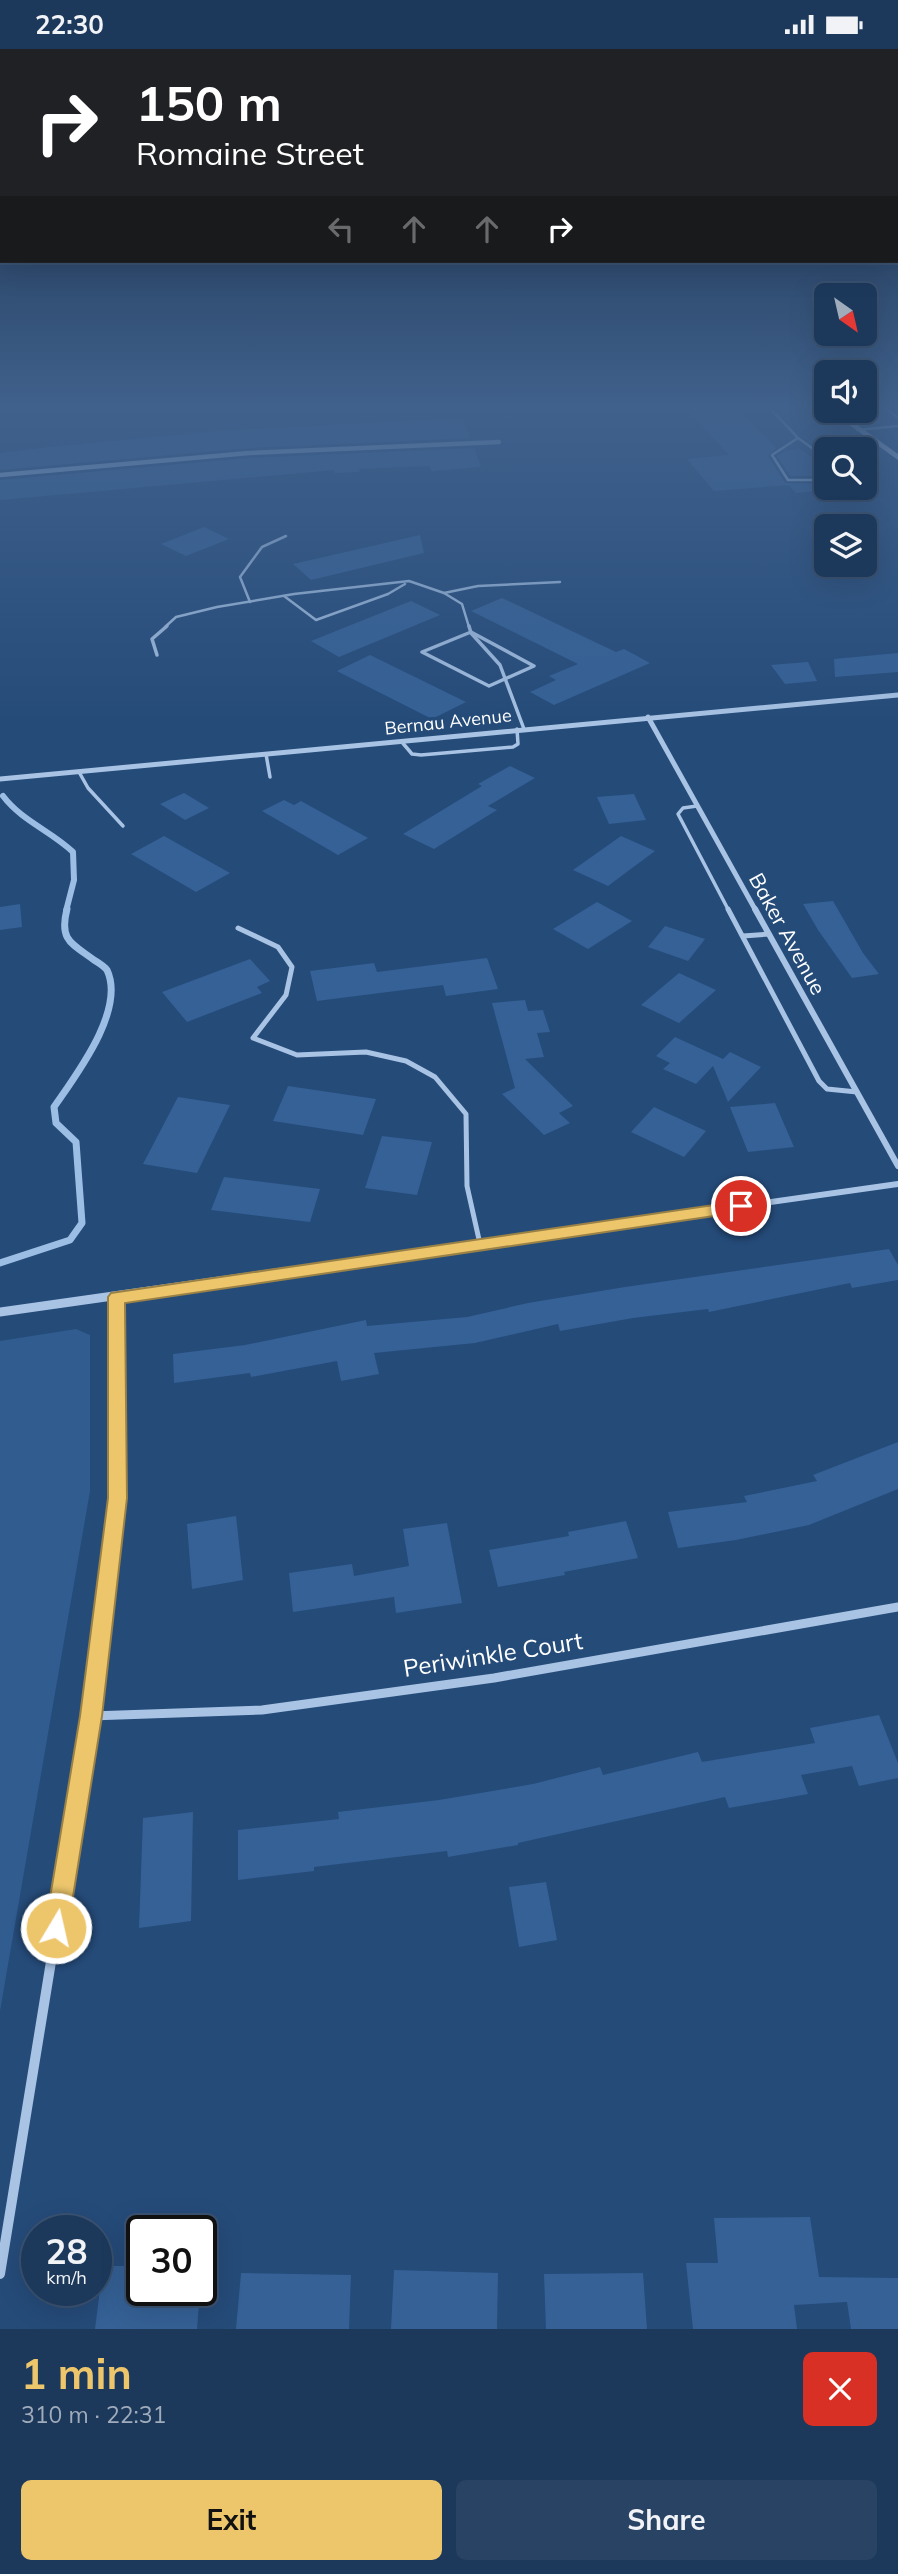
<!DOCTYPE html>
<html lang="en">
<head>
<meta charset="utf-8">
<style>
  :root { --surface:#1c385b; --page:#294364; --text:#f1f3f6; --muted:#a0acbb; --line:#3a5271; --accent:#edc66c }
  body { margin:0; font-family:Mulish,sans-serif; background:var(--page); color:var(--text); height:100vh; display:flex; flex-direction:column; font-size:26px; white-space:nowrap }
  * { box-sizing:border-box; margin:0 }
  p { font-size:23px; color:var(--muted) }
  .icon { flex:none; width:38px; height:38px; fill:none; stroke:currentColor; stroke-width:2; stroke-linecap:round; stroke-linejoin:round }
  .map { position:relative; height:2280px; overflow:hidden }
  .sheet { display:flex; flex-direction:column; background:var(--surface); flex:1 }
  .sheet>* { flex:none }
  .hud { position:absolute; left:0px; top:0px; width:900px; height:214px; box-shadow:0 7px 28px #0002,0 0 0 2px var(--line); background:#202124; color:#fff; overflow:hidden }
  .needle { width:46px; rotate:146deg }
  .fabs { position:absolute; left:814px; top:234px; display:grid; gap:14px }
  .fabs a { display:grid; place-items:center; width:63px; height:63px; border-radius:10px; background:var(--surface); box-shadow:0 7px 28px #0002,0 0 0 2px var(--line); font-size:35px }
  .speed { position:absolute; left:21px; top:2166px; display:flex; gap:14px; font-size:35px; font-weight:700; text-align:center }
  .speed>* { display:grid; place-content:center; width:91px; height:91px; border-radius:50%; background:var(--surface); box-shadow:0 7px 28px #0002,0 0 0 2px var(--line); line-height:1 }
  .speed small { font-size:18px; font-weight:400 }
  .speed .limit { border:4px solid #111; border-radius:10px; background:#fff; color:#111 }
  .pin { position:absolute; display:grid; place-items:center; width:60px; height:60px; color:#fff; margin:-30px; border:4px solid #fff; border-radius:50%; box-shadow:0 2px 7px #0007 }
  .me { position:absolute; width:77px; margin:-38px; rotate:9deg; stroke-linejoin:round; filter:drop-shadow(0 0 5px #0008) }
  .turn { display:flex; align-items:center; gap:24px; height:147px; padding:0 21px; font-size:32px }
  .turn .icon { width:91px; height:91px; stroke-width:2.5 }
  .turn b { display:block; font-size:49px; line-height:60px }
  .lanes { display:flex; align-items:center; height:66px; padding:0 21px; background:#0003; justify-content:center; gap:35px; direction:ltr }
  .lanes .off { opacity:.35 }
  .round { display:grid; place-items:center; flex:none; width:74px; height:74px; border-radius:10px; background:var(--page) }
  .head { display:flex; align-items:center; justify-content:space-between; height:119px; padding:0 21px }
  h1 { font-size:42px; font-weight:700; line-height:52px; color:var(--accent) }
  .button { display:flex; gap:14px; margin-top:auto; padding:14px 21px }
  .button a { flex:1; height:80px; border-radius:10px; background:var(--accent); color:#111; font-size:28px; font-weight:700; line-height:80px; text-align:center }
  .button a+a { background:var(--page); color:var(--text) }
  .status { display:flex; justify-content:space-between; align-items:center; height:49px; padding:0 35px; background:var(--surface); direction:ltr }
  .status svg { height:19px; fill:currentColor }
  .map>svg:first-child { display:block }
  .green { fill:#305c90 }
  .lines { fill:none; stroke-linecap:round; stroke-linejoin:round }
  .stream-far1 { stroke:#9cbee4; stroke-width:6 }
  .stream { stroke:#9cbee4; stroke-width:7 }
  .building { fill:#356196 }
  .lane-far2 { stroke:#a8c3e4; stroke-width:2.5 }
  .lane-far1 { stroke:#a8c3e4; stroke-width:3.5 }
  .lane { stroke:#a8c3e4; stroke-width:5 }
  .street-far4 { stroke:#a8c3e4; stroke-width:4.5 }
  .street-far3 { stroke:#a8c3e4; stroke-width:5 }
  .street-far2 { stroke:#a8c3e4; stroke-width:6 }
  .street-far1 { stroke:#a8c3e4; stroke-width:9 }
  .street { stroke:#a8c3e4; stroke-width:10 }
  .secondary { fill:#d0e0f4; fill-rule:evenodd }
  .route { fill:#edc66c; stroke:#9a8146; stroke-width:2 }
  .labels { text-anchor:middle; stroke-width:7; stroke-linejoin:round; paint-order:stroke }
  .far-street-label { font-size:18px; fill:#fff; stroke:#254b79 }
  .street-label { font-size:21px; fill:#fff; stroke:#254b79 }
  .near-street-label { font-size:24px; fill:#fff; stroke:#254b79 }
</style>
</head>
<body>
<div class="status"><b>22:30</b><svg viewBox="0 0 49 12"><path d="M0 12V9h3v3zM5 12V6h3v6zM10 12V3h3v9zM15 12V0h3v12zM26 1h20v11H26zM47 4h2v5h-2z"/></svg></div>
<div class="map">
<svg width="898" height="2280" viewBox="0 0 898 2280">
  <rect width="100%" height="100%" fill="#254b79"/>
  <path class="green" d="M76,1280L90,1286V1442L0,1962V1292Z"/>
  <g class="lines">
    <path class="stream-far1" d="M3,747C22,772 51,782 73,803L74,831L66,862"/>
    <path class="stream" d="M0,1214L70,1191L82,1174L76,1093L56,1074L54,1058C76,1026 126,961 107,921C104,917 99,914 94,911C71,894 59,891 67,860"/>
  </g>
  <g class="building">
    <path d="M683,356H734L776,399L768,407L785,434L826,435V441L796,444L788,436L714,442L687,410L729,406Z"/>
    <path d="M462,369L470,389L249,399L0,421V404L51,398L219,382Z"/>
    <path d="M474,399L481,418L432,422L429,417L359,420L360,423L335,424L334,421L0,451V431L249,409Z"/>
    <path d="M800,400L826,418V427H790L777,407L785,402Z"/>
    <path d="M204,478L229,490L186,507L161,495Z"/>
    <path d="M420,486L424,504L311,531L293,515Z"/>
    <path d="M502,549L616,603L624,600L650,614L554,656L530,643L556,631L549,627L578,615L471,562Z"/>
    <path d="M411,552L440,566L339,608L311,592Z"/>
    <path d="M898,604V623L835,628L834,610Z"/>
    <path d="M370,606L466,653L432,670L337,622Z"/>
    <path d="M808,613L817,632L785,635L771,616Z"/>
    <path d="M510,717L535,729L488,757L497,761L434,800L403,785L482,737L478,735Z"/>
    <path d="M184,744L209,759L185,771L160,755Z"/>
    <path d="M634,745L646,771L609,775L597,748Z"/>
    <path d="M284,751L294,756L301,752L368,789L338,806L262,762Z"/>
    <path d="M164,787L230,824L196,843L131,805Z"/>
    <path d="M621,787L655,802L608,837L573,821Z"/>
    <path d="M833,852L863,904L879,925L852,929L818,881L803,855Z"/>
    <path d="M597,853L632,872L588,900L553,880Z"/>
    <path d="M20,855L22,878L0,881V858Z"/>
    <path d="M665,877L705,890L688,912L648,898Z"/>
    <path d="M487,909L498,940L446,947L443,936L317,952L310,922L374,914L377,923Z"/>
    <path d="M250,910L270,932L257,938L262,944L187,973L162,943Z"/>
    <path d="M679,924L716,941L679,974L641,956Z"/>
    <path d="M525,951L528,962L543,961L550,983L537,984L544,1008L525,1010L573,1057L559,1064L570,1074L544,1086L502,1045L515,1039L492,954Z"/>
    <path d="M675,988L723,1010L730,1003L761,1018L728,1053L713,1017L696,1035L663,1020L670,1014L656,1007Z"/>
    <path d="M288,1037L376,1050L363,1086L273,1072Z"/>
    <path d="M178,1048L230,1056L197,1124L143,1115Z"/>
    <path d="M775,1054L794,1098L748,1103L730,1058Z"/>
    <path d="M654,1058L706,1082L684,1108L631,1083Z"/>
    <path d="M382,1087L432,1093L417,1146L365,1139Z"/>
    <path d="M224,1128L320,1140L310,1173L211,1161Z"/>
    <path d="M889,1200L898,1216V1231L852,1239L850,1234L709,1263L708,1260L633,1269L560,1282L558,1275L475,1294L374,1304L379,1325L341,1332L337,1312L251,1328L250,1324L174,1334L173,1305L245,1296L366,1271L367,1277L467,1268L528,1254L625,1238Z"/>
    <path d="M898,1393V1440L809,1476L736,1491L678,1499L668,1463L747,1453L744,1447L817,1432L813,1426Z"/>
    <path d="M236,1467L243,1531L192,1540L187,1475Z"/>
    <path d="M626,1472L638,1509L564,1523L565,1526L498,1538L489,1501L569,1487L568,1483Z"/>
    <path d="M447,1474L462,1554L396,1564L394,1548L293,1563L289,1524L352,1515L354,1527L409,1517L403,1480Z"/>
    <path d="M879,1666L898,1714V1729L859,1737L852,1717L801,1726L808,1745L729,1759L725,1748L518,1794V1796L448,1808L447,1802L314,1818V1822L238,1831V1781L339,1770L338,1763L439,1751L533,1735L600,1718L603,1726L698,1703L702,1713L815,1694L810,1679Z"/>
    <path d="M193,1763L191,1872L139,1879L143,1769Z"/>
    <path d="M546,1833L557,1891L519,1898L509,1838Z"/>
    <path d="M810,2168L819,2228L898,2229V2280H851L847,2253L794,2256L797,2280H693L686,2214H718L714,2169Z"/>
    <path d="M103,2217H142V2242H200L197,2280H95Z"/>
    <path d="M394,2221L498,2224L497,2280H391Z"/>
    <path d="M241,2224L351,2226L349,2280H236Z"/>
    <path d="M643,2224L647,2280H546L544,2225Z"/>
  </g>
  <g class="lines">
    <g class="lane-far2">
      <path d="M767,356L798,389L826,409"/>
      <path d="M882,356L898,369"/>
      <path d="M857,381L898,377"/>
      <path d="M798,389L772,406L788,431H826"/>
      <path d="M444,544L478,537L560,533"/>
      <path d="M284,547L316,571L388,545L405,535"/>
      <path d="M250,553L240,528L262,498L286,487"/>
      <path d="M165,578L176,568L217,558L294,545L409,532L444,544L462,555L469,578"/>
    </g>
    <g class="lane-far1">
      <path d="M469,577L471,584L500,616L524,680"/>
      <path d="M471,583L534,617L489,637L422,603Z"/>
      <path d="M157,606L152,590L167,577"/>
      <path d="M401,692L412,705L421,706L513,698L518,695L517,680"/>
      <path d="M266,705L270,728"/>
      <path d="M79,723L88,739L123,777"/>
      <path d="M697,757L683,759L678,765L729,862"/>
    </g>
    <g class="lane">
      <path d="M728,860L819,1032L827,1040L857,1043"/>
      <path d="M238,879L278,898L292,918L286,946L253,989L297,1006L366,1003L406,1012L435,1028L466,1065L467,1137L480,1195"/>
      <path d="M743,887L769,885"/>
    </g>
    <path class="street-far4" d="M0,426L249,404L499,393"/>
    <g class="street-far3">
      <path d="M648,668L756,862"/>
      <path d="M0,730L898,646"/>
    </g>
    <g class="street-far2">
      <path d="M755,860L898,1117"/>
      <path d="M271,1224L898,1135"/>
    </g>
    <g class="street-far1">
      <path d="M0,1263L283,1223"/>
      <path d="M91,1667L262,1661L494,1629L898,1558"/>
      <path d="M88,1688L118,1449L117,1248"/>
    </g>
    <path class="street" d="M0,2225L88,1686"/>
    <path class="secondary" d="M830,362H838L898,405V411Z"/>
  </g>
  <linearGradient id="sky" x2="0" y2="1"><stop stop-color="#142943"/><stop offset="0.53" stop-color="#40618c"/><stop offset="1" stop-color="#40618c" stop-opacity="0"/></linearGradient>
  <rect width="898" height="675" fill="url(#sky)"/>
  <path class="route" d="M741,1152L749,1157L741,1163L125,1254L127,1449L102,1667L68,1879L65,1888L56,1891L48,1888L45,1879L80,1667L108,1449V1248L111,1244Z"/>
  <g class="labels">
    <g class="far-street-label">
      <text transform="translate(448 673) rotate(-6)" y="6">Bernau Avenue</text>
    </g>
    <g class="street-label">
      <text transform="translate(787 885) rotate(61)" y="7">Baker Avenue</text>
    </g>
    <g class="near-street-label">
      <text transform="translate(493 1606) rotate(-9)" y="8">Periwinkle Court</text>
    </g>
  </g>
</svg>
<div class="fabs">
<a><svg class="needle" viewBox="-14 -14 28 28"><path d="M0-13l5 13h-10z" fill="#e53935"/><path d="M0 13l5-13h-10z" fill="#a0acbb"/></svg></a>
<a><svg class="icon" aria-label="sound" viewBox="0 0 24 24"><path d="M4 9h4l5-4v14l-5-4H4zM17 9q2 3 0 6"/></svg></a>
<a><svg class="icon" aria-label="search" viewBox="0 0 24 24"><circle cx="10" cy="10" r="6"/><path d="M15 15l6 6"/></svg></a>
<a><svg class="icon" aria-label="layers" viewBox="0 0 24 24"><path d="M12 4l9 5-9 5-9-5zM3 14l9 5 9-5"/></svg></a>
</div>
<div class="speed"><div>28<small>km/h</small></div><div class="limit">30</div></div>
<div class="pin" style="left:741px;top:1157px;background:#d93025"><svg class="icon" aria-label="arrive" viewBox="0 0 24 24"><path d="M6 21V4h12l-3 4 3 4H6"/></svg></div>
<svg class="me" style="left:56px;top:1879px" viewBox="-20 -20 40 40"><circle r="17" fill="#edc66c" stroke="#fff" stroke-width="3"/><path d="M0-11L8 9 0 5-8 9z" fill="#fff"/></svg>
<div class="hud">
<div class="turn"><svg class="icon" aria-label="right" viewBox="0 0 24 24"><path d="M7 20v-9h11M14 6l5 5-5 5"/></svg><div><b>150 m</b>Romaine Street</div></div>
<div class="lanes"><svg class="icon off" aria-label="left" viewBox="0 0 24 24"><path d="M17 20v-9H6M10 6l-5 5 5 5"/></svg><svg class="icon off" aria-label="ahead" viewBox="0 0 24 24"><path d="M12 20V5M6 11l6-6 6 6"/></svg><svg class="icon off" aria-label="ahead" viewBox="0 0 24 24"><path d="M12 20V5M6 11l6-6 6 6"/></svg><svg class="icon" aria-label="right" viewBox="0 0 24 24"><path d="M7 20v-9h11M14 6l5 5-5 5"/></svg></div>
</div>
</div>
<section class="sheet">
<div class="head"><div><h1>1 min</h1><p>310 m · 22:31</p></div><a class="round" style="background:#d93025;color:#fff"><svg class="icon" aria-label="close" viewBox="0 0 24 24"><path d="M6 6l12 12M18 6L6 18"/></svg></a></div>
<div class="button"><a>Exit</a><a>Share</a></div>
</section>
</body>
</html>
